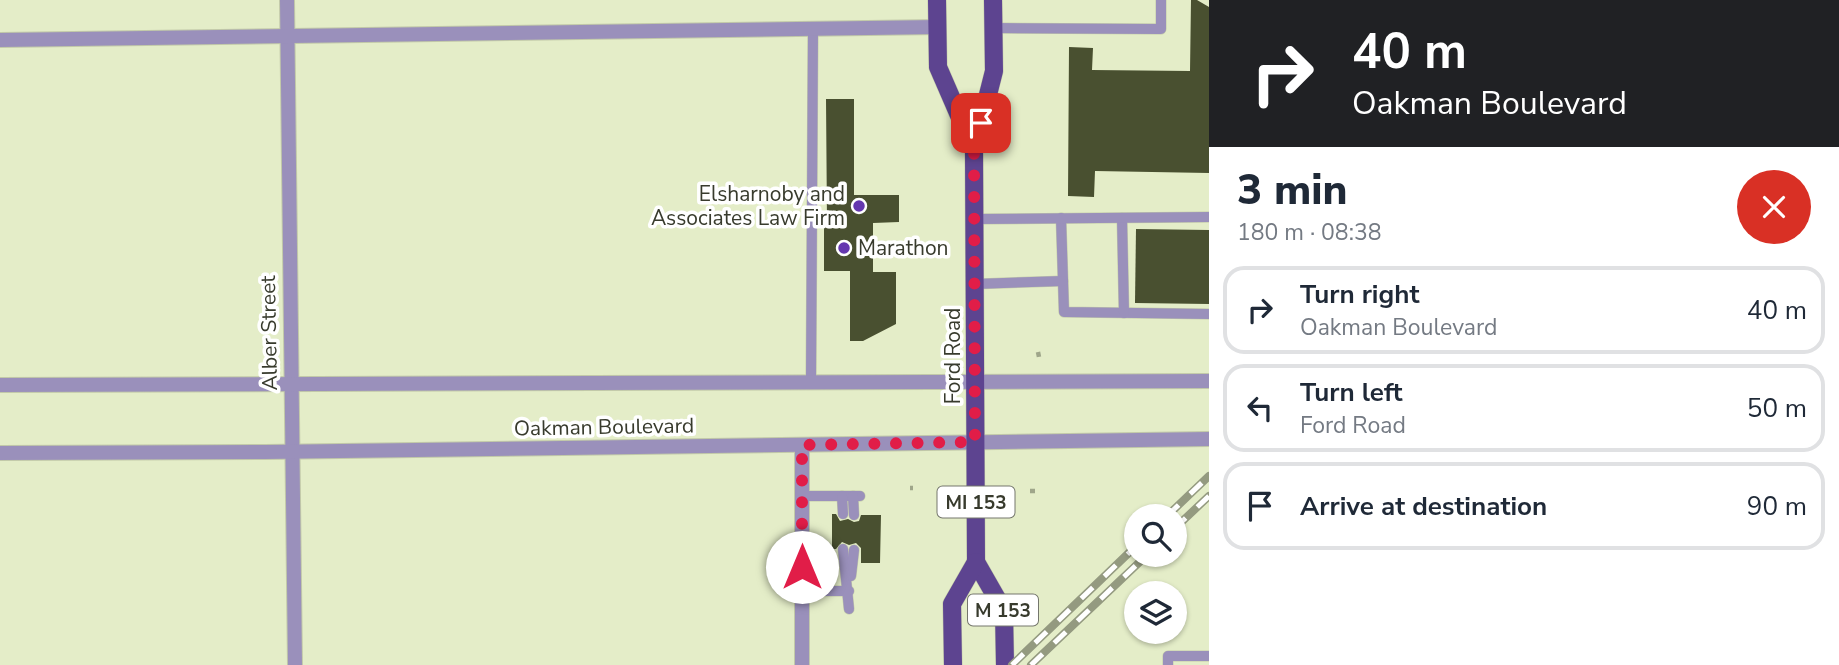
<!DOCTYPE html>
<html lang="en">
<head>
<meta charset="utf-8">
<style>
  :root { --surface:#fff; --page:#f2f2f3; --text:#1f2937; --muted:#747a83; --line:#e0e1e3 }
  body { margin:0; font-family:"Nunito Sans",sans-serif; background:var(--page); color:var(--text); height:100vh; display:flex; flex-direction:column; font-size:26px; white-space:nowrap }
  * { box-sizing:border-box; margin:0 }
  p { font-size:23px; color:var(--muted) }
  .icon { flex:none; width:38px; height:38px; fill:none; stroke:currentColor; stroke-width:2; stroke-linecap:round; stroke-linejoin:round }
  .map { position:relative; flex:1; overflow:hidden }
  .sheet { display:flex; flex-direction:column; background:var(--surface); width:630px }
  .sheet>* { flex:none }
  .hud { background:#202124; color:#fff; overflow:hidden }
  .tools { position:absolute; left:1124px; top:504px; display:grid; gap:14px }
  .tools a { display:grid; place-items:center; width:63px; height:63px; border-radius:50%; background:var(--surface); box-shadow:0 2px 5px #0004; font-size:35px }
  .pin { position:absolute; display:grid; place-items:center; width:60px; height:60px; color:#fff; margin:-30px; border-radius:14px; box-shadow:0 4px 10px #0006 }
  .me { position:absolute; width:77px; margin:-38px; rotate:0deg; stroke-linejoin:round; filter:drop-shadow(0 0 5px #0008) }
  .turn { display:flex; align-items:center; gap:24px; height:147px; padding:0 28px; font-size:32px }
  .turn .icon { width:91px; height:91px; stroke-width:2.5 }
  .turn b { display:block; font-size:49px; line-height:60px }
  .round { display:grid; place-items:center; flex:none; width:74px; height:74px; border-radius:37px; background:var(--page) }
  .headline { display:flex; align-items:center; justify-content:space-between; height:119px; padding:0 28px }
  h1 { font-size:42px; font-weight:800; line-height:52px }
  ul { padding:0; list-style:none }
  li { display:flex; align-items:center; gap:21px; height:88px; margin:0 14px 10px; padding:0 14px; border:4px solid var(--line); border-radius:21px }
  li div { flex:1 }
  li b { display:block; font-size:26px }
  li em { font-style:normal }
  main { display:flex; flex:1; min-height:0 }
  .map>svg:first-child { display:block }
  .building { fill:#495030 }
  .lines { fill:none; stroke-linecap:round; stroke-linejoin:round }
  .service-casing { stroke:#c2c9a9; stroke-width:11 }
  .minor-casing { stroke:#c2c9a9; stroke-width:16 }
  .tertiary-casing { stroke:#c2c9a9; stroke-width:16 }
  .primary-casing { stroke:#c2c9a9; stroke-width:19 }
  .path { stroke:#9fa68a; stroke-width:4.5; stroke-dasharray:5 3.5; stroke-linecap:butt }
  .service { stroke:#9a90bb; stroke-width:10 }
  .minor { stroke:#9a90bb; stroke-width:14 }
  .tertiary { stroke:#9a90bb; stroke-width:14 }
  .primary { stroke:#5d4490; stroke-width:18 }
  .rail-casing { stroke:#949a80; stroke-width:8 }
  .rail { stroke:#fff; stroke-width:5; stroke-dasharray:16; stroke-linecap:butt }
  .route { stroke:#e11d48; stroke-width:12; stroke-dasharray:0 21.6 }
  .poi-dot { fill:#6537af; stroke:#fff; stroke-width:2.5 }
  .labels { text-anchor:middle; stroke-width:7; stroke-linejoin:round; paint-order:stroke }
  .shield { fill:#fff; stroke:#74766c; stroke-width:2 }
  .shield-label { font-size:19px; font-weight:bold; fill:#383b2d }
  .poi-label { font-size:21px; fill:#383b2d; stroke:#fff; text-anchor:end }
  .street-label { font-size:21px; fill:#383b2d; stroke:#fff }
</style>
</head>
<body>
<main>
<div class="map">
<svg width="1209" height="665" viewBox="0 0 1209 665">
  <rect width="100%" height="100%" fill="#e4edc8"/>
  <g class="building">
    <path d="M1191,0H1197L1209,7V173L1095,171L1094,197L1068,196L1069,47L1093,48L1092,70L1190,71Z"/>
    <path d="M826,99H854V195H899V222L873,223V272H896V324L863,341H850V271H824V223H827Z"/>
    <path d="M1136,229L1209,230V304L1135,303Z"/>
    <path d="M832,514H836L840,521L848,519L854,522L859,521L861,515H881L880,563H861V548L856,543L849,545L842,542L836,549H832Z"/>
  </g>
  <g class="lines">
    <g class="service-casing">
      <g id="service">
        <path d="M994,28L1161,29V0"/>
        <path d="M1061,218L1064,312L1209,314"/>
        <path d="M1122,218L1124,313"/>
        <path d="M975,219L1209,217"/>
        <path d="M975,284L1063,281"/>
        <path d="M811,382L813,29"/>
        <path d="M802,496H860"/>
        <path d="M842,496L843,514"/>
        <path d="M853,496L854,515"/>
        <path d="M843,549L849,609"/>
        <path d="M851,576L854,550"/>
        <path d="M802,591H849"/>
        <path d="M1168,665V656H1209"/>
      </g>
    </g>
    <g class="minor-casing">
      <g id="minor">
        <path d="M287,0L295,665"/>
        <path d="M0,40L938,27"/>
        <path d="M802,665V445"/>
      </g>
    </g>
    <g class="tertiary-casing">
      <g id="tertiary">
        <path d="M0,385L1209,381"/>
        <path d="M0,453L265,452L1209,439"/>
      </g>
    </g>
    <g class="primary-casing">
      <g id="primary">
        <path d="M937,0L938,67L974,150"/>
        <path d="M993,0L994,71L974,150L976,562L1004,611L1005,665"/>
        <path d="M953,665L952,604L976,562"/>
      </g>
    </g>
    <g class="path">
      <path d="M1038,352L1039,357"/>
      <path d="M910,488H913"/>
      <path d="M1030,491H1036"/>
    </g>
    <use href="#service" class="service"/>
    <use href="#minor" class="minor"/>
    <use href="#tertiary" class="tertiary"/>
    <use href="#primary" class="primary"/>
    <g class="rail-casing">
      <g id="rail">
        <path d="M1167,516L1209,476"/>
        <path d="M1174,529L1209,496"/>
        <path d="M1012,665L1136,546"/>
        <path d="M1031,665L1147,555"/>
      </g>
    </g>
    <use href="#rail" class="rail"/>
  </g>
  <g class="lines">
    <path class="route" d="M802,567V445L975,442L974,150L981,123"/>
  </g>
  <g class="poi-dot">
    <circle cx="859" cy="206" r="7"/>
    <circle cx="844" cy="248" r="7"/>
  </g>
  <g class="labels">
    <g class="shield">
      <rect x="937.5" y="486.5" width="77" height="31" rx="5"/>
      <rect x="968" y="594.5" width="70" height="31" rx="5"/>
    </g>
    <g class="shield-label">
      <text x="976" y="509">MI 153</text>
      <text x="1003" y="617">M 153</text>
    </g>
    <g class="poi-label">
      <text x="845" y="201">Elsharnoby and<tspan x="845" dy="24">Associates Law Firm</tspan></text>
      <text x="858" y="255" text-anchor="start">Marathon</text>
    </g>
    <g class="street-label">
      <text transform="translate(269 333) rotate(-91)" y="7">Alber Street</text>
      <text transform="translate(953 356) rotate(-90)" y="7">Ford Road</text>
      <text transform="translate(604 427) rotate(-1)" y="7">Oakman Boulevard</text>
    </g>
  </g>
</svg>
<div class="tools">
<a><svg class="icon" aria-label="search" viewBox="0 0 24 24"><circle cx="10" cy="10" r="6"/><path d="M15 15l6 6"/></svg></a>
<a><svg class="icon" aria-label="layers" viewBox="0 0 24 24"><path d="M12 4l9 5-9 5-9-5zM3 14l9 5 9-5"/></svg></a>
</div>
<div class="pin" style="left:981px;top:123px;background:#d93025"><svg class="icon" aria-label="arrive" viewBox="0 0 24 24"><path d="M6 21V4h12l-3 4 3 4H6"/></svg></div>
<svg class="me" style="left:802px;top:567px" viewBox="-20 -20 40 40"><circle r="19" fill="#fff"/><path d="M0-13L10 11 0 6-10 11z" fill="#e11d48"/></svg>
</div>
<section class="sheet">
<div class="hud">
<div class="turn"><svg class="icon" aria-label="right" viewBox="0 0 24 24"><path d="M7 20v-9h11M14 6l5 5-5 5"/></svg><div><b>40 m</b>Oakman Boulevard</div></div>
</div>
<div class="headline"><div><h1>3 min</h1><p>180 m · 08:38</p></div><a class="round" style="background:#d93025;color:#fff"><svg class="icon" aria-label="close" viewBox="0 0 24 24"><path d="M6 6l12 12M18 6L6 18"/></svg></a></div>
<ul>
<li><svg class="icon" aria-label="right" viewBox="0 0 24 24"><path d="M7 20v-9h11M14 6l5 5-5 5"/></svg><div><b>Turn right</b><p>Oakman Boulevard</p></div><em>40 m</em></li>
<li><svg class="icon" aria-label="left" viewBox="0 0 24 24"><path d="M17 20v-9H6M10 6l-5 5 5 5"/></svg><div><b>Turn left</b><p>Ford Road</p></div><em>50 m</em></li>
<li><svg class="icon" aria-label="arrive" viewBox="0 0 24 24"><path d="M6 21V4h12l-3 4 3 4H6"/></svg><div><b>Arrive at destination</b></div><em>90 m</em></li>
</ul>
</section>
</main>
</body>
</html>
